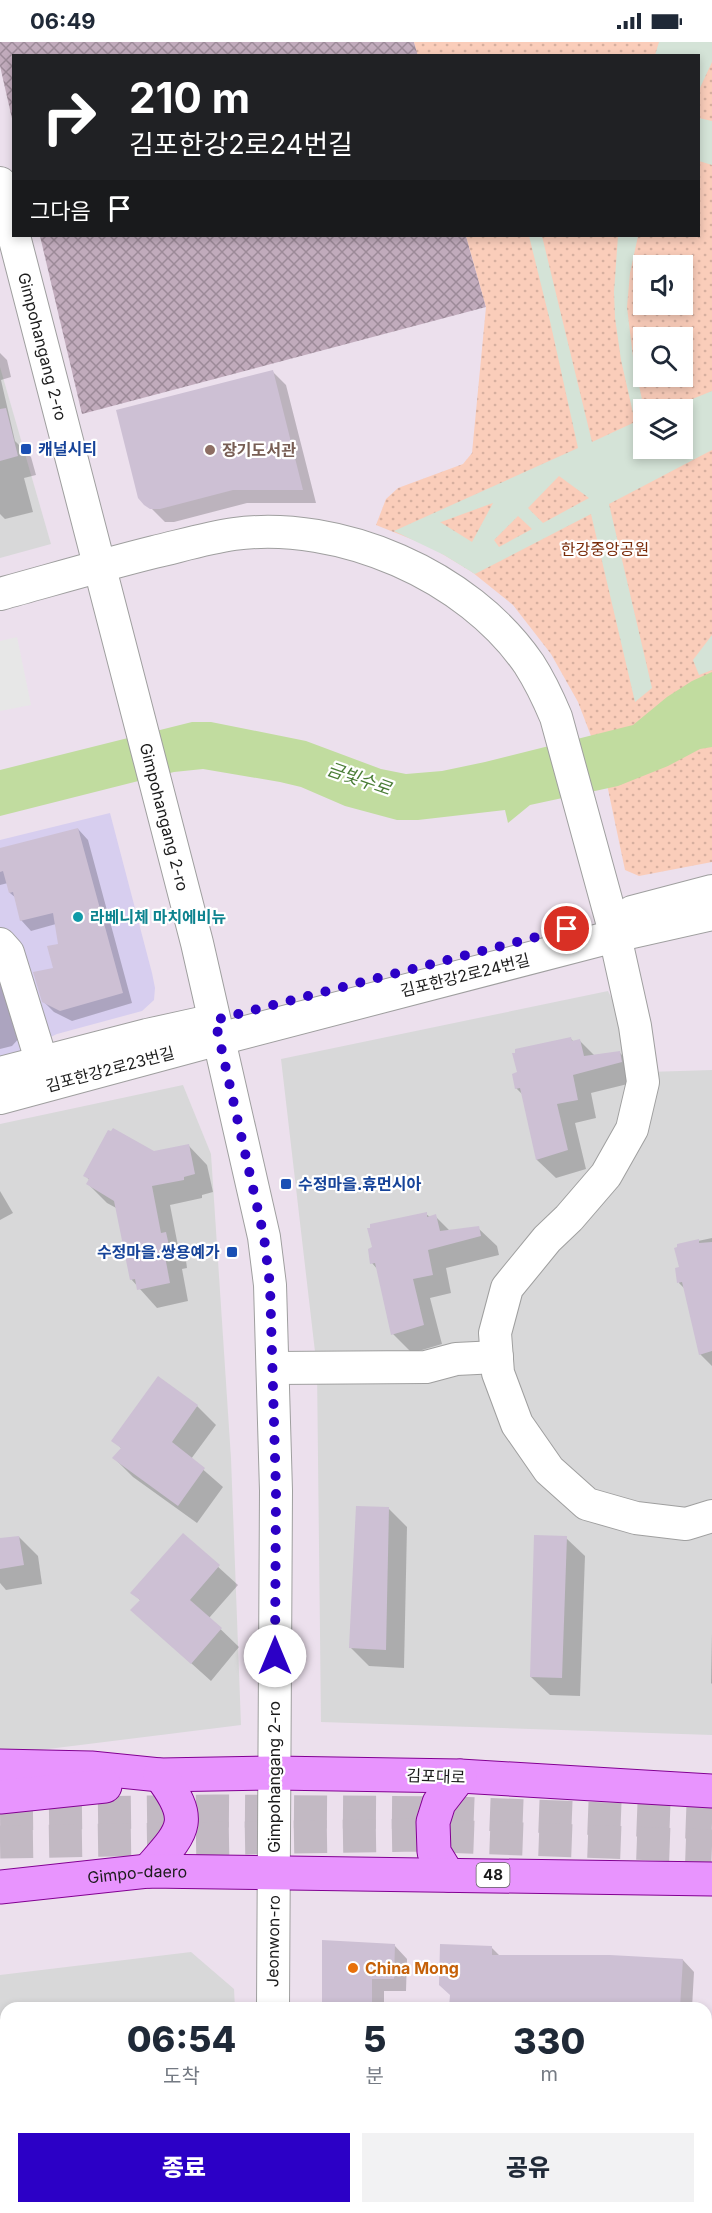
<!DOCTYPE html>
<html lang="ko">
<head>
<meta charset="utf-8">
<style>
  :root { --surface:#fff; --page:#f2f2f3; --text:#1f2937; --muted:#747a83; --accent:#2c00c6 }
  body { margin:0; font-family:Inter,"Noto Sans KR",sans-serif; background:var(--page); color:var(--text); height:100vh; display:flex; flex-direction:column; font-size:22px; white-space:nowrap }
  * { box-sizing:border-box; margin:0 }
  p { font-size:20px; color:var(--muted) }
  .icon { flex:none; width:33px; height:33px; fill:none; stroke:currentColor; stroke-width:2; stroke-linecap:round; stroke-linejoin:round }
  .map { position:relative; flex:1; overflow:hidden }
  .sheet { position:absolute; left:0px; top:1960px; width:712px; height:212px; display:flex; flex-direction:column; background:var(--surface); border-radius:18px 18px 0 0; box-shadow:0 3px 9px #0003 }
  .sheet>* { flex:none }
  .guide { position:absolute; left:12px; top:12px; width:688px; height:183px; border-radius:0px; box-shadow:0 3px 9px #0003; background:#202124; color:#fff; overflow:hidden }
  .controls { position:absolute; left:633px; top:213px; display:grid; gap:12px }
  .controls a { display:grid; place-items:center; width:60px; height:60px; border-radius:0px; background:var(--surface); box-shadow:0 3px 9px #0003; font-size:30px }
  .pin { position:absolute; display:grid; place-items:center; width:51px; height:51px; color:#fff; margin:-26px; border:3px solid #fff; border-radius:50%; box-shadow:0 2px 6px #0007 }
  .me { position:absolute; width:66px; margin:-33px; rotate:0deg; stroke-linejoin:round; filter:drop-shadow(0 0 4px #0008) }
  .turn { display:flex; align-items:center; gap:21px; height:126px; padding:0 18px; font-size:27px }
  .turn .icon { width:78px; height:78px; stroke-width:2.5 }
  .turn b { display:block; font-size:42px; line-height:51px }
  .then { display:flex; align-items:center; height:57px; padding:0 18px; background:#0003; gap:12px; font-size:22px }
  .eta { display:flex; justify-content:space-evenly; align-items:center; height:102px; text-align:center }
  .eta b { font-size:36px; font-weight:800; line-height:42px }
  .cta { display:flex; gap:12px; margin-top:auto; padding:12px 18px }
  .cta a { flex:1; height:69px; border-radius:0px; background:var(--accent); color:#fff; font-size:24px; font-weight:800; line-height:69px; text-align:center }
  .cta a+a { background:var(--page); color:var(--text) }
  .status { display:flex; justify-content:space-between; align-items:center; height:42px; padding:0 30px; background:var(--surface); direction:ltr }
  .status svg { height:16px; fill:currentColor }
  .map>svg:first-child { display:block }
  .residential { fill:#d8d8d9 }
  .commercial { fill:#d7ceef }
  .construction { fill:url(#construction-cross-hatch) }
  .park { fill:url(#park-dots); fill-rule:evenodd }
  .parking { fill:#e7e7e7 }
  .plaza { fill:#d4e3d7; fill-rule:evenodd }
  .water { fill:#c1dc9f }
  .shadow { fill:#0003 }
  .building { fill:#cdc0d4 }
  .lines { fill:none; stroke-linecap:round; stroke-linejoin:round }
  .major-tunnel { stroke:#c2b9c3; stroke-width:33; stroke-dasharray:33 16; stroke-linecap:butt }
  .minor-casing { stroke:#9f9f9f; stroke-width:34 }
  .major-casing { stroke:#820092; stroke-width:35 }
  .minor { stroke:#fff; stroke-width:32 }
  .major { stroke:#e894fe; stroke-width:33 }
  .route { stroke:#2c00c6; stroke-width:10; stroke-dasharray:0 18 }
  .transit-dot { fill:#1a4fb4; stroke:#fff; stroke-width:2 }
  .education-dot { fill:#8d6e63; stroke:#fff; stroke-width:2 }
  .culture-dot { fill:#0f9aa8; stroke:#fff; stroke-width:2 }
  .food-dot { fill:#e8710a; stroke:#fff; stroke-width:2 }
  .labels { text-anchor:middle; stroke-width:4.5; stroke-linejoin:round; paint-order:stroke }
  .shield { fill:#fff; stroke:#5f5f5f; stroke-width:1.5 }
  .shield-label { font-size:15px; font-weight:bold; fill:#1b1b1b }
  .street-label { font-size:16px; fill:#1b1b1b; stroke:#fff }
  .transit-label { font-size:16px; font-weight:bold; fill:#164399; stroke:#fff; text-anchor:start }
  .education-label { font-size:16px; font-weight:bold; fill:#785e54; stroke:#fff; text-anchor:start }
  .park-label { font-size:16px; fill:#792b09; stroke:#fff }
  .culture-label { font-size:16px; font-weight:bold; fill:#0d838f; stroke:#fff; text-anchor:start }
  .food-label { font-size:16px; font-weight:bold; fill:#c56008; stroke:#fff; text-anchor:start }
  .water-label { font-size:18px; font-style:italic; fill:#4a7d36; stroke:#fff }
</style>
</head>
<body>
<div class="status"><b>06:49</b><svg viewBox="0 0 49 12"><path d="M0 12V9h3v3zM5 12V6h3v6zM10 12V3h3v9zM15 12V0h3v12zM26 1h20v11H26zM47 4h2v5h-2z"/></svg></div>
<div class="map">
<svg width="712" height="2171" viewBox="0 0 712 2171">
  <defs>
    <pattern id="construction-cross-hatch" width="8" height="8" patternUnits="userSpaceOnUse" patternTransform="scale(1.5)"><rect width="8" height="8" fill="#c1abbc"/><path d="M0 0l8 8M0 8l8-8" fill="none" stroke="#9c8a98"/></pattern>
    <pattern id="park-dots" width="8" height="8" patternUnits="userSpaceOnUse" patternTransform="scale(1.5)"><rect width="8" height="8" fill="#facdba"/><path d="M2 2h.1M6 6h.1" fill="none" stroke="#d6af9f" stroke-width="1.8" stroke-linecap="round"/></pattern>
  </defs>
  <rect width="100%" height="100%" fill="#ece0ed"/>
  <g class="residential">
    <path d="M0,325L51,502L0,516Z"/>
    <path d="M608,949L648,1030L712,1028V1693L321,1680L317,1327L281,1017Z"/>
    <path d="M183,1043L211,1112L231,1416L241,1683L0,1713V1082Z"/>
    <path d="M191,1910L234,1947L235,1966H6V2166H243V2171H0V1933Z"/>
  </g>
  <path class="commercial" d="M110,771L152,931L155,946L154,958L142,969L57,992L16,1011L0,1015V798Z"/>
  <g class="construction">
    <path d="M0,0H414L418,13L14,14L13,81L0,24Z"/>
    <path d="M40,194H466L486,265L82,372Z"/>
  </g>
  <path class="park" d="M414,0H712V820L639,834L625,828L604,728L578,660L551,612L513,563L472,530L431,505L376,483L386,457L398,446L463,422L472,411L486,265L466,194H699V14H418ZM644,224H682V262H644ZM644,296H682V334H644ZM644,368H682V406H644Z"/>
  <path class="parking" d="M17,595L31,663L0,669V599Z"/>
  <g class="plaza">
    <path d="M659,0H712V20L699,48V14L655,13Z"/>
    <path d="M699,76L712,79V123L699,119Z"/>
    <path d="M529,194H542L592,400L635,380L621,318L615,276L614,250L618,194H638L630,231L627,265L633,315L644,367V406H682V368L668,367L712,349V408L609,462L652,646L635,660L591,472L475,532L444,513L394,489L578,406L550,279ZM559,434L589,456L543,481L528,466ZM493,461L472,500L440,480H441ZM518,474L532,487L499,505L494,498Z"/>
    <path d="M712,593V628L699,633L693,618Z"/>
  </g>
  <path class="water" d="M712,630V705L700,707L668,724L618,744L530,763L508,781L505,768L418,778H397L345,764L301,745L280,740L203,727L174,730L0,774V728L192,680H211L306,699L381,727L406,732L442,729L485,720L633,683L667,655L692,639Z"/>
  <g class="shadow">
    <path d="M0,311L7,318L11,335L1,338L15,399L31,415L36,433L24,436L33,470L5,477L0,472Z"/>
    <path d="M272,329L286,343L316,461H247L174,480H165L140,455Z"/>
    <path d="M78,787L88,798L132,961L72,979L54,970L43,959L54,927L60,903L56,882L31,889L21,878L16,856L10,851L8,841L0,843V807Z"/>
    <path d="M0,934L21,994L12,1004L0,1007Z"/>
    <path d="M571,997L574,1000L580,999L595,1014L620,1011L639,1030L640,1039L591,1051L596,1076L575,1081L586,1127L556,1136L537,1118L523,1053L516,1046Z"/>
    <path d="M189,1104L207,1123L213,1150L202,1153V1156L170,1163L178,1204L185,1211L187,1226L182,1227L188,1259L157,1266L131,1237L118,1167L107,1161L88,1142L90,1139L85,1133L154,1111Z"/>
    <path d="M0,1149L13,1171L0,1178Z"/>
    <path d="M426,1172L430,1175L435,1174L450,1189L478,1186L497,1204L499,1213L446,1226L451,1251L430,1256L442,1302L412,1311L393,1292L378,1228L372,1221Z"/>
    <path d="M712,1196V1324L700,1312L685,1247L679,1241L681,1226L679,1203Z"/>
    <path d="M197,1364L216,1383L191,1417L223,1445L197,1481L133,1435L114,1416L122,1407L113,1398Z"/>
    <path d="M388,1466L407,1485L404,1626L369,1624L351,1606Z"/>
    <path d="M183,1493L238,1543L209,1576L239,1605L211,1639L132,1568L141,1559L133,1551Z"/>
    <path d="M19,1495L38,1514L42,1542L6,1548L0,1541V1498Z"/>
    <path d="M566,1496L585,1514L580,1654L550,1653L531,1635Z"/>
    <path d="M712,1591V1642L711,1641Z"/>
    <path d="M323,1899L395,1904L407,1917L406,1949H384V1966H324Z"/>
    <path d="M491,1905L501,1915L683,1918L694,1930L692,1966H453L451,1964Z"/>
    <path d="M208,1962L212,1966H177L176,1963Z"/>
    <path d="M0,1996L6,2002V2089H0Z"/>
    <path d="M0,2153H6V2166H28L32,2171H0Z"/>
    <path d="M50,2166H76L67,2171H55Z"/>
    <path d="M311,2166H410L413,2171H311Z"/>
    <path d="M569,2166H664L652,2171H561Z"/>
  </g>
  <g class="building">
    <path d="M273,328L303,448H233L160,467H150L144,463L138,456L116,368Z"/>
    <path d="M6,366L18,414L0,419V367Z"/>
    <path d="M78,786L123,951L60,969L42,960L33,930L53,926L47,904L58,902L53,871L20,879L13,850L9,851L3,829L0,830V806Z"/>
    <path d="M571,995L572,999L580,997L584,1014L620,1009L622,1020L573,1033L578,1058L557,1062L568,1108L536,1118L520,1046L515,1047L512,1032L517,1030L512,1011H515V1007Z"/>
    <path d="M113,1086L154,1109L189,1102L195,1132L184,1135V1138L152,1144L161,1191L166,1190L170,1208L164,1209L170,1241L137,1248L135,1237L130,1238L114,1159L86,1142L89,1137L83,1134L108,1088L111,1089Z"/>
    <path d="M427,1170V1175L436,1172L440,1189L479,1184L481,1194L428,1208L433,1233L413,1237L424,1283L391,1293L375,1221L370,1222L368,1207L372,1205L367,1186H370V1182Z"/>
    <path d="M699,1197V1201L712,1200V1309L699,1313L682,1240L677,1241L675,1226L679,1225L674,1206L677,1205V1202Z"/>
    <path d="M158,1334L198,1363L172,1400L205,1426L178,1464L112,1416L121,1406L111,1399Z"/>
    <path d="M356,1464L389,1465L386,1608L349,1606Z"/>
    <path d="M183,1491L220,1523L190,1558L222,1586L191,1622L130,1568L140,1558L130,1551Z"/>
    <path d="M534,1493L567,1494L562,1636L530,1635Z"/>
    <path d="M19,1494L24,1523L0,1527V1496Z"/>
    <path d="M322,1898L395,1902L394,1937H372V1960H355V1966H322Z"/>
    <path d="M440,1902L492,1904V1913H610L683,1917L680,1966L449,1965L450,1953L439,1943Z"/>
  </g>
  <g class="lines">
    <g class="major-tunnel">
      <path d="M0,1772L217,1769L453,1771L712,1781"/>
      <path d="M0,1800L416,1793L712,1804"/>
    </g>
    <g class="minor-casing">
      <g id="minor">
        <path d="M0,141L14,192"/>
        <path id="s1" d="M14,194L197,901L264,1195L270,1243L276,1449L273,1966"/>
        <path d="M0,552C51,538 102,523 154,510C180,504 207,496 234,492C340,478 468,533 529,622C540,639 548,656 556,675L611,876L635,984L643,1040L632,1087L606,1133L569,1176L547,1197L507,1246L495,1291L498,1331L517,1382L549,1428L587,1462L636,1476L686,1482L712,1474"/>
        <path d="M632,870L712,849"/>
        <path d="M0,902L8,911L42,1021"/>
        <path d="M0,1031L147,993L206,980"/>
        <path d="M0,1056L219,997L615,894L712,872"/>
        <path d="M273,1326L426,1325L456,1317L497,1315"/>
        <path d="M706,2095L712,2124"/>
        <path d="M429,2166L432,2171"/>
        <path d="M271,2171V2166"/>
        <path d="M458,2171L466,2166"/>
        <path d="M688,2171L701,2166"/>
      </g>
    </g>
    <g class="major-casing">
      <g id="major">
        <path d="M0,1724L91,1726L160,1733L275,1731L460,1734L712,1749"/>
        <path d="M0,1755L105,1744"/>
        <path d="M148,1829C183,1789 196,1780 160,1733"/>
        <path d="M448,1833L434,1810L433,1780L439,1761L460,1734"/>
        <path id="s2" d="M0,1845L148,1829L712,1837"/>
      </g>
    </g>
    <use href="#minor" class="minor"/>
    <use href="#major" class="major"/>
  </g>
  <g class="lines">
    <path class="route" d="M275,1614L276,1449L270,1243L264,1195L215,978L567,887"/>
  </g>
  <g class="transit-dot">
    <rect x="20" y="401" width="12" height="12" rx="3"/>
    <rect x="280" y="1136" width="12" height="12" rx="3"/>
    <rect x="226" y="1204" width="12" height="12" rx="3"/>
  </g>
  <circle class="education-dot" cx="210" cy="408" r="6"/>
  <circle class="culture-dot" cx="78" cy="875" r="6"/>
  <circle class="food-dot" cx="353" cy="1926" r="6"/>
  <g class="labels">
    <rect class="shield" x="476.5" y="1821" width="33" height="24" rx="4.5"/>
    <g class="shield-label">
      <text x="493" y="1838">48</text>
    </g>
    <g class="street-label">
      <text dy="6" stroke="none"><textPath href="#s1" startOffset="114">Gimpohangang 2-ro</textPath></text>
      <text dy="6" stroke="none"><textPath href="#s1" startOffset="600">Gimpohangang 2-ro</textPath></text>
      <text transform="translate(465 933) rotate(-14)" y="6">김포한강2로24번길</text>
      <text transform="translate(110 1027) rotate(-15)" y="6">김포한강2로23번길</text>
      <text transform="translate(436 1734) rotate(2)" y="6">김포대로</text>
      <text transform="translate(274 1735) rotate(-90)" y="6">Gimpohangang 2-ro</text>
      <text dy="6" stroke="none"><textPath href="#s2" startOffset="138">Gimpo-daero</textPath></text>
      <text transform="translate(273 1899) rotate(-89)" y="6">Jeonwon-ro</text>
    </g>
    <g class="transit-label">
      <text x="38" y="413">캐널시티</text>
      <text x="298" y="1148">수정마을.휴먼시아</text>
      <text x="220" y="1216" text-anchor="end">수정마을.쌍용예가</text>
    </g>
    <g class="education-label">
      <text x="222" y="414">장기도서관</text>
    </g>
    <g class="park-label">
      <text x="605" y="513">한강중앙공원</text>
    </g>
    <g class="culture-label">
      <text x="90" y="881">라베니체 마치에비뉴</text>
    </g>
    <g class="food-label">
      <text x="365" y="1932">China Mong</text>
    </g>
    <g class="water-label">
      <text transform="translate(359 737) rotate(19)" y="6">금빛수로</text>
    </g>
  </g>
</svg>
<div class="controls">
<a><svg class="icon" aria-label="sound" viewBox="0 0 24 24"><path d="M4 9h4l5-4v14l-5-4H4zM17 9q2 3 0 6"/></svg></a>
<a><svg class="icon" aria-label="search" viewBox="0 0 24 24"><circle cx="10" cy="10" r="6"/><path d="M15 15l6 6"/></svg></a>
<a><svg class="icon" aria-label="layers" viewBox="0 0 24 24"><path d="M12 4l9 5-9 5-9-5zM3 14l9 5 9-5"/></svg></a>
</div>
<div class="pin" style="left:567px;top:887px;background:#d93025"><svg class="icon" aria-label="arrive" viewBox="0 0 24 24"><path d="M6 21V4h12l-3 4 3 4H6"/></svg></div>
<svg class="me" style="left:275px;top:1614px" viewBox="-20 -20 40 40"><circle r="19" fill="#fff"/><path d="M0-13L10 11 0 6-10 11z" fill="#2c00c6"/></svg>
<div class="guide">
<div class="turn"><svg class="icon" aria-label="right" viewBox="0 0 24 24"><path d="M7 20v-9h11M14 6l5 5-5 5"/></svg><div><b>210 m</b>김포한강2로24번길</div></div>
<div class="then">그다음<svg class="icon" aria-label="arrive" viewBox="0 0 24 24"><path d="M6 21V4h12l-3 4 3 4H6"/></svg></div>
</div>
<section class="sheet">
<div class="eta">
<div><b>06:54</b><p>도착</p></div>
<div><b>5</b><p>분</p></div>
<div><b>330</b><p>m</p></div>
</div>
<div class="cta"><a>종료</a><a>공유</a></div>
</section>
</div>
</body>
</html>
